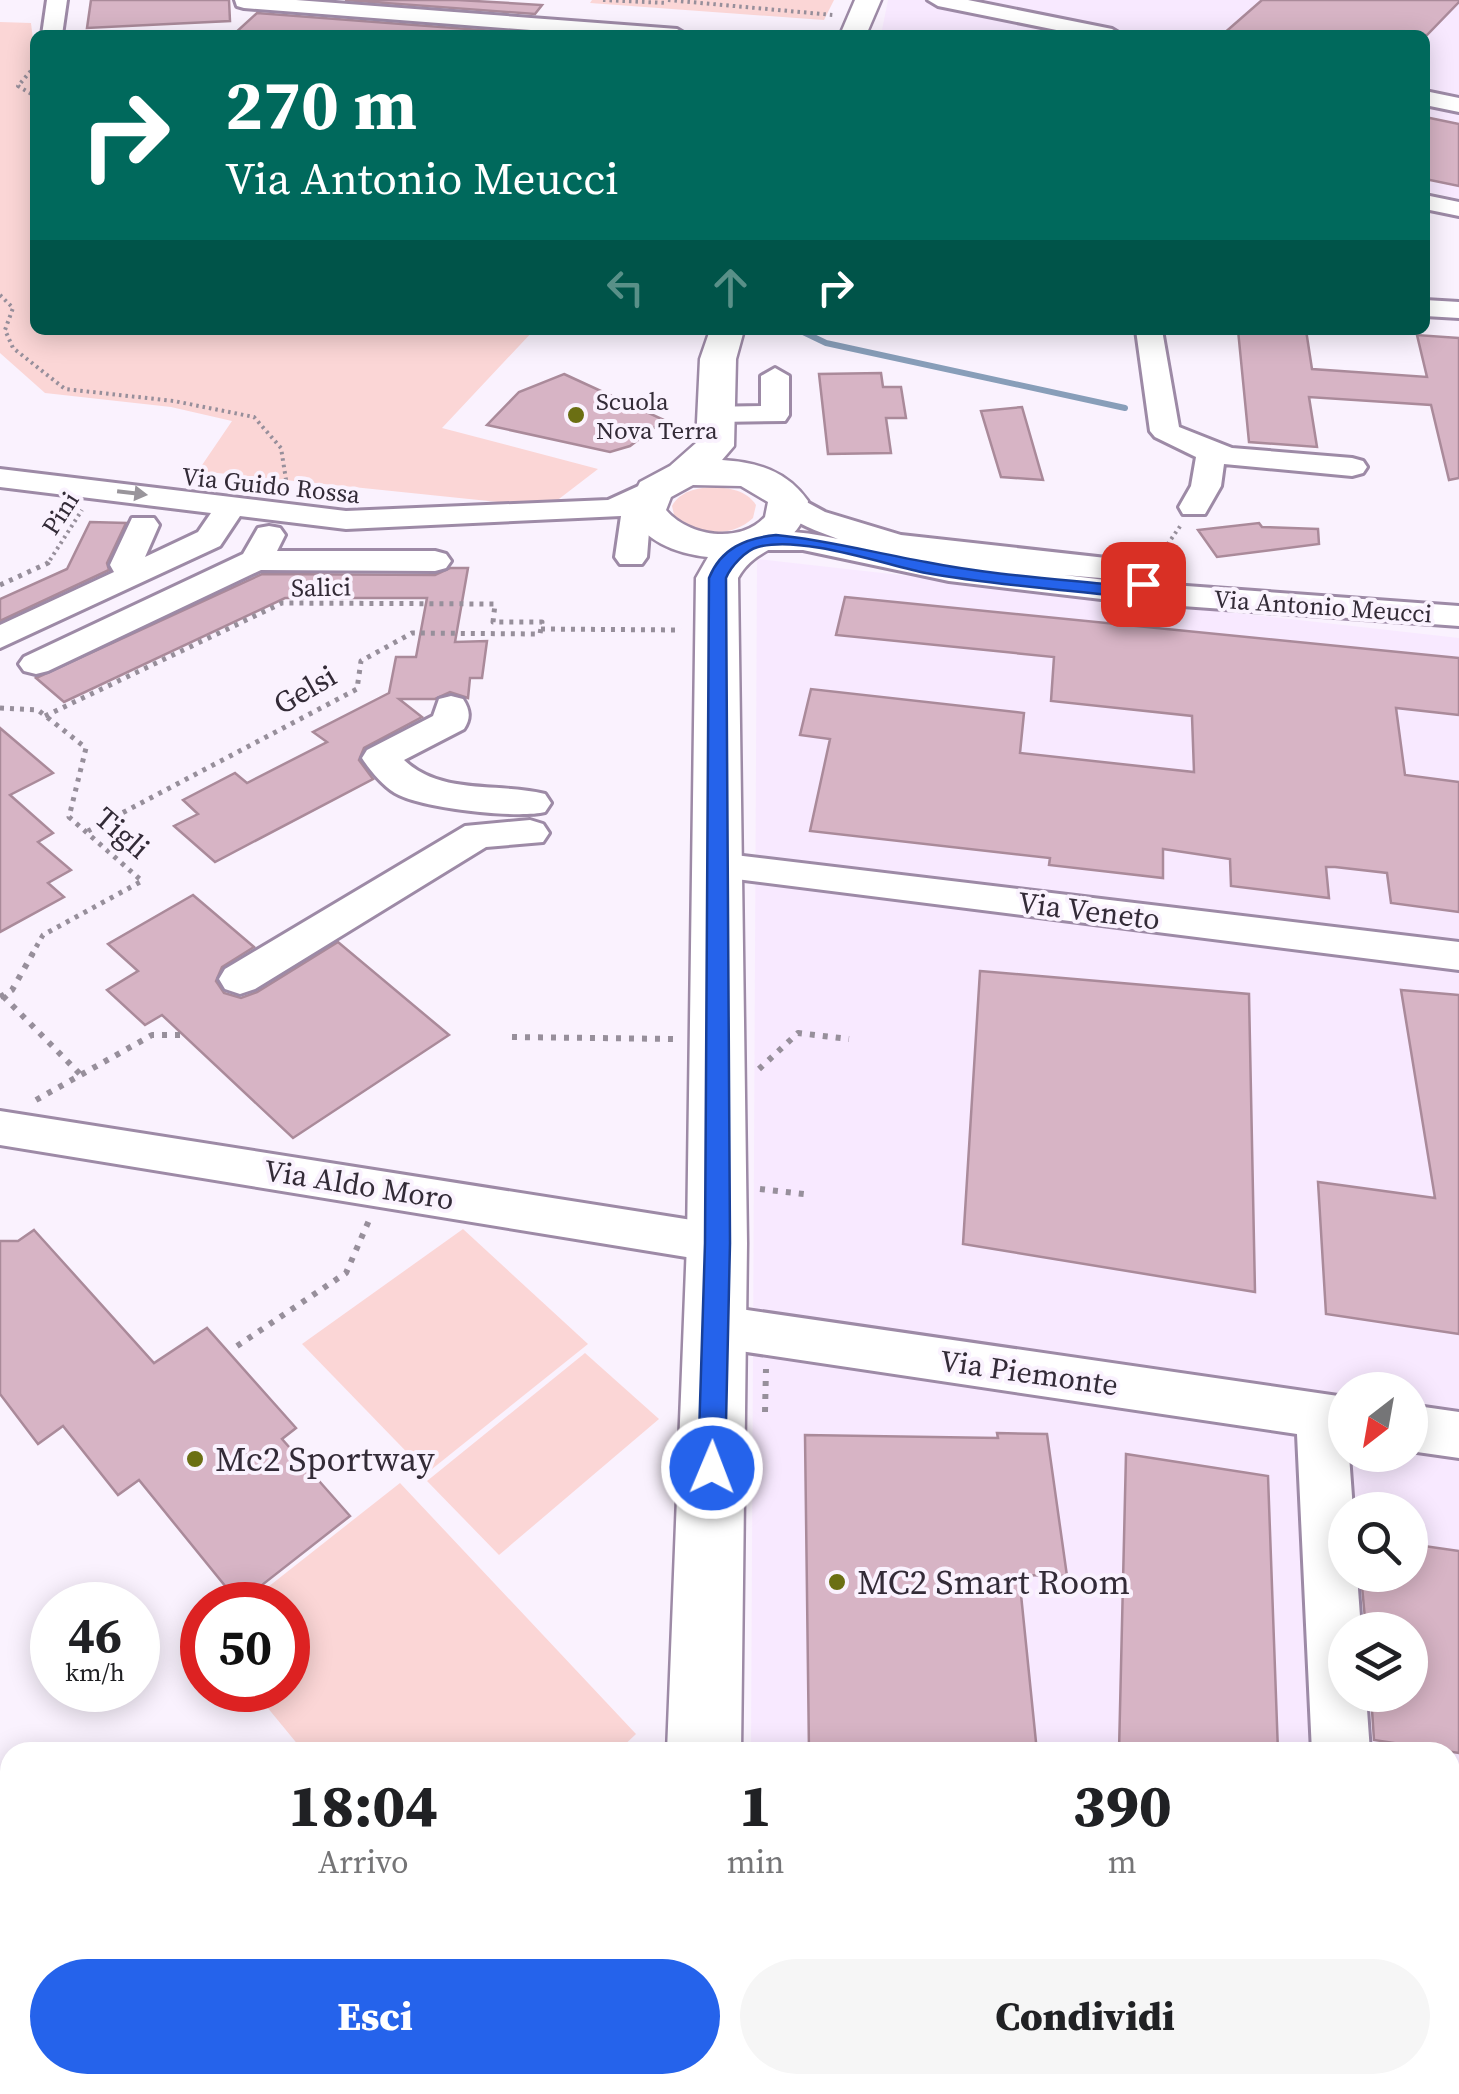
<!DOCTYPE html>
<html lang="it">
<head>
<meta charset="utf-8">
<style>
  :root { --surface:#fff; --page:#f6f6f6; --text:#202124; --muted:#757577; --accent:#2563eb }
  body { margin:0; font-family:"Source Serif 4",serif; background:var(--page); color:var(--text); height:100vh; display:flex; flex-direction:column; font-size:38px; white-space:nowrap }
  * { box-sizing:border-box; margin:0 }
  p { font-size:32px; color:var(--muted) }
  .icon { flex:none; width:55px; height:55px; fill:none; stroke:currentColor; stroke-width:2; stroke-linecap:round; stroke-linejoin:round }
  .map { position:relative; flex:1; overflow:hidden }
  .side { position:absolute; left:0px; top:1742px; width:1460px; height:352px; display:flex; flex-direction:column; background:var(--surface); border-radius:30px 30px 0 0; box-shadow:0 5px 25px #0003 }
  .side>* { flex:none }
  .top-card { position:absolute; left:30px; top:30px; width:1400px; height:305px; border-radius:15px; box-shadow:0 5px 25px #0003; background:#00695c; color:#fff; overflow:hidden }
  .needle { width:65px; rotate:211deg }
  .controls { position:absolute; left:1328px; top:1372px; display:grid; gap:20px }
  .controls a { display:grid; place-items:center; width:100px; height:100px; border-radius:50%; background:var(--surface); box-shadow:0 5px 25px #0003; font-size:50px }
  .speed { position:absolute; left:30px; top:1582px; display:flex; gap:20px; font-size:50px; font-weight:700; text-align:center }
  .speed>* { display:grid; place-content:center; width:130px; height:130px; border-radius:50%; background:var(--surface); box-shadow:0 5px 25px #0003; line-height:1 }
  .speed small { font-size:25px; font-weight:400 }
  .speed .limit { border:15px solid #d22; background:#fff; color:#111 }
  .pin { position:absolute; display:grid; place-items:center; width:85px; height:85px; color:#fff; margin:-42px; border-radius:20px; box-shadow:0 5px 15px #0006 }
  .me { position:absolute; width:110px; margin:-55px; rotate:1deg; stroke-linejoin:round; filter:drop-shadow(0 0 8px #0008) }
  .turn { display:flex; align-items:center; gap:35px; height:210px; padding:0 30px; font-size:45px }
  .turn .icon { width:130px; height:130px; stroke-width:2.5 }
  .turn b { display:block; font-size:70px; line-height:85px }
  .lanes { display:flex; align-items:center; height:95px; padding:0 30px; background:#0003; justify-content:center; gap:50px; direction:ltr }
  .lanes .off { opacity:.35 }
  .eta { display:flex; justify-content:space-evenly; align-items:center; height:170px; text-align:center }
  .eta b { font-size:60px; font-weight:800; line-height:70px }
  .button { display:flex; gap:20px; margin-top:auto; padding:20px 30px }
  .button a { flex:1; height:115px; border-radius:60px; background:var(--accent); color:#fff; font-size:40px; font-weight:800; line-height:115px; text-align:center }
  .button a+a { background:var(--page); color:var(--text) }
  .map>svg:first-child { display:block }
  .built { fill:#f8e9ff; fill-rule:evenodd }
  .green { fill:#fbd6d6 }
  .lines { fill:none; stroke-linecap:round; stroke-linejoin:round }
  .stream { stroke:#889eb9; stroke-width:6 }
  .building { fill:#d7b4c5; stroke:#aa8a9a; stroke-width:2.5 }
  .minor-casing { stroke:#9d8aa6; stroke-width:6 }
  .major-casing { stroke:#9d8aa6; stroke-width:5 }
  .path-far2 { stroke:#978f9b; stroke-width:4; stroke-dasharray:2.5 4; stroke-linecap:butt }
  .path-far1 { stroke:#978f9b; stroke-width:5; stroke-dasharray:4 6; stroke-linecap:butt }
  .path { stroke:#978f9b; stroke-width:6; stroke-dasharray:5 8; stroke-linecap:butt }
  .minor { fill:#fff; fill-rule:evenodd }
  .major { fill:#fff; fill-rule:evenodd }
  .oneway { fill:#99959b }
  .route { fill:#2563eb; stroke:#184099; stroke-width:2.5 }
  .poi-dot { fill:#6b6f13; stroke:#faf2fe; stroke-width:4 }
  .labels { text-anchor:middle; stroke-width:8; stroke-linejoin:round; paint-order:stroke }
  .far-poi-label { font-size:25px; fill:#332b37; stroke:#faf2fe; text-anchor:start }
  .far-street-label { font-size:25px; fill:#332b37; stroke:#faf2fe }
  .street-label { font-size:30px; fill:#332b37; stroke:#faf2fe }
  .near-poi-label { font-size:35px; fill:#332b37; stroke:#faf2fe; text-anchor:start }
</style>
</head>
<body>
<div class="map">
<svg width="1459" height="2094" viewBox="0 0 1459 2094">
  <rect width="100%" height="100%" fill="#faf2fe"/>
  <g class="built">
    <path d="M888,0H1459V199L1425,191V35H881Z"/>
    <path d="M757,559L1459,638V2094H748V2085H1450V1752H751ZM1345,1390H1410V1455H1345ZM1345,1510H1410V1575H1345ZM1345,1630H1410V1695H1345Z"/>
  </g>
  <g class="green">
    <path d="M592,0H834L824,20L590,3Z"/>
    <path d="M0,22L31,23L35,57V330H534L442,428L598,469L555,502H498L198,471L232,421L171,407L45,393L0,353Z"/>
    <path d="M713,487C730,488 746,490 756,505L753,518C730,539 700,534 675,519L672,506C680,491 697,488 713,487Z"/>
    <path d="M463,1229L588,1344L427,1473L302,1344Z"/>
    <path d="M585,1353L659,1419L499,1555L427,1481Z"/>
    <path d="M400,1483L636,1734L617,1752H304L253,1690H288V1605H245Z"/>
  </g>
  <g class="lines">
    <path class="stream" d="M799,330L826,343L1125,408"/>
  </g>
  <g class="building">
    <path d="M91,0H229L230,21L87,28Z"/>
    <path d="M345,0H458L542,5L535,14Z"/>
    <path d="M1262,0H1459V2L1427,35H1222Z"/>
    <path d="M257,13L521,33L233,35Z"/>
    <path d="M1425,117L1459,124V186L1425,179Z"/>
    <path d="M1238,330H1306L1312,369L1427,377L1417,335L1459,338V478L1449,480L1431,405L1309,397L1317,447L1249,442Z"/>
    <path d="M881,373L883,387H901L906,418H886L891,453L828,454L819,374Z"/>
    <path d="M564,374L664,420L630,446L610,452L487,425L519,392Z"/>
    <path d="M1022,407L1043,480L1001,477L981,411Z"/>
    <path d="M90,522L126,523L107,563L109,570L0,621V599L67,569Z"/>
    <path d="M1259,523L1262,527L1318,529L1319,544L1217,557L1198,530Z"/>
    <path d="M450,568H468L455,642L487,641L482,678H470L468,698L450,692L435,699H399L422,717L364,748L359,760L373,779L215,862L174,826L198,814L183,800L235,773L247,783L327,742L313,732L389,693L396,657H416L427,598H285L64,702L36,678L262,574L435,575Z"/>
    <path d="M845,597L1459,658V715L1396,708L1405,775L1459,782V912L1391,903L1387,873L1335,867H1326L1329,898L1231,886L1230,859L1163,849V878L1049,865L1050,858L810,831L830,739L800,735L811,689L1024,713L1020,753L1194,772L1192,716L1051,701L1054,657L836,635Z"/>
    <path d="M0,728L53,773L10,795L53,833L38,842L71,870L48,883L64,897L0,932Z"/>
    <path d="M193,895L254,947L222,967L216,981L224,993L241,998L257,992L338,942L449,1035L293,1138L162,1015L145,1025L107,990L138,971L108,944Z"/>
    <path d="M980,971L1249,994L1255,1292L963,1244Z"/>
    <path d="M1401,990L1459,995V1334L1326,1314L1318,1182L1435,1198Z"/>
    <path d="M34,1230L154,1363L207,1328L296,1428L282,1439L350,1516L239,1603L139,1480L118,1495L63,1426L38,1444L0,1394V1241H18Z"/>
    <path d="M997,1433L1047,1434L1067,1576L1019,1575L1037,1752H809L805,1435L998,1438Z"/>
    <path d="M1126,1454L1268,1476L1278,1752H1119Z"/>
    <path d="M1410,1544L1459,1551V1753L1374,1740L1371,1695H1410V1630H1366L1361,1575H1410Z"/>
  </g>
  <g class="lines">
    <g class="minor-casing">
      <g id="minor">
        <path d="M47,0H67L62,35H42Z"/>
        <path d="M235,0H296L677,29L687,35H596L244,8L237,6Z"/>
        <path d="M928,0H968L1112,29L1122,35H1081L938,6Z"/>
        <path d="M1425,91L1459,98V112L1425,105Z"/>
        <path d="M1425,195L1459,202V216L1425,209Z"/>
        <path d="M1425,300L1459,302V318L1425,316Z"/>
        <path d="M1136,330H1162L1179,427L1232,448L1352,458L1363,461L1367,467L1363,473L1352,476L1224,464L1221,486L1205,514H1183L1179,507L1191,486L1196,457L1155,437L1150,431Z"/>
        <path d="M775,368L789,376V415L785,421L717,422L707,419L703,413L707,407L761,406V376Z"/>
        <path d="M0,469L346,511L608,500L643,484H665L669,490L665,496L637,510L650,519L647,557L642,564H620L615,557L621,516L346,529L240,516L220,546L0,648V625L114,572L110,565L132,518H154L159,525L145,557L198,532L211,513L0,487Z"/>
        <path d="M788,492L825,512L901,535L1142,562L1153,565L1159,584L1459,606V626L1127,602L949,581L803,550H739L734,543L739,536C772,528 806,532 838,539C815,530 788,522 773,501L777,494ZM1064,575L1125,580L1122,582Z"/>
        <path d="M269,526L280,528L285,535L277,551H435L446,554L451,561L446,568L435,571L261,570L48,671L36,674L24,671L19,664L24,657L243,554L258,528Z"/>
        <path d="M451,696L463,699C470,710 471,718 464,729L404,760C442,796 498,782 545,794L551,803L545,812C517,819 420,808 395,793C383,786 369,769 362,758L367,750L433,716L439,699Z"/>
        <path d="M530,820L543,824L549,833L543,842L486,847L255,989L240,994L225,989L219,979L225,969L465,826Z"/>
        <path d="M718,853L1459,942V970L704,875L699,866L704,857Z"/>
        <path d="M0,1111L717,1224L734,1229L740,1243L734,1257L717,1262L0,1145Z"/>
        <path d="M713,1305L1345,1397V1455H1349L1353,1510H1345V1575H1357L1361,1630H1345V1695H1366L1370,1752H1312L1297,1434L713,1347L696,1341L689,1326L696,1311Z"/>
        <path d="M1410,1405L1459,1412V1458L1410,1451Z"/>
        <path d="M342,2085H406L404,2094H338Z"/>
        <path d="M515,2085H586L590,2094H518Z"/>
        <path d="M1327,2085H1391L1393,2094H1327Z"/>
      </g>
    </g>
    <g class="major-casing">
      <g id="major">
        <path d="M855,0H881L866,35H840Z"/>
        <path d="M710,330H744L736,359L734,446L722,460C757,462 787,471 808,501C800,553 759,540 738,578L747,1243L741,1752H667L687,1243L696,578L708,557C672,553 647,541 626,511L640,482L670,466L696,443L700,359ZM693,485L741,486L768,502L765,517C740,544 689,537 666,510L671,497Z"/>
        <path d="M653,2085H737L736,2094H652Z"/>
      </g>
    </g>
    <g class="path-far2">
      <path d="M603,0L667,3"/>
      <path d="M668,0L833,15"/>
      <path d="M35,66L18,86L35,96"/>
      <path d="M0,295L13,308L5,330L13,348L65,389L174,401L254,417L281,448L287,486"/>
      <path d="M1160,555L1181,525"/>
      <path d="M50,560L82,510"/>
    </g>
    <g class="path-far1">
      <path d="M0,585L48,563L52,557"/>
      <path d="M541,629L681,630"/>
      <path d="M0,708L38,710L86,748L69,817L142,881L43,935L31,956"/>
      <path d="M45,716L282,603L495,604L493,622H542L540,634L412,633L361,661L357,689L88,831"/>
    </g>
    <g class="path">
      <path d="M3,996L80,1074"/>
      <path d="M0,997L12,990L33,953"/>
      <path d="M512,1037L676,1039"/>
      <path d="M759,1069L798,1033L849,1039"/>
      <path d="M36,1100L152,1035H183"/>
      <path d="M760,1189L804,1194"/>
      <path d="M237,1346L346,1273L370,1218"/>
      <path d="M765,1412L766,1369"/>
    </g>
    <use href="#minor" class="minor"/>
    <use href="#major" class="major"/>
  </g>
  <defs><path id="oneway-solid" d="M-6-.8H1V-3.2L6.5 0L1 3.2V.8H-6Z" transform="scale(2.5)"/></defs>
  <use class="oneway" href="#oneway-solid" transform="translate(132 493) rotate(7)"/>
  <path class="route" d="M776,535C827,540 875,553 926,562C991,575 1058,579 1124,586L1143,578L1151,584L1127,597C1060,589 992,585 926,573C883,564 800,535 758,547C746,550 731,566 726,578L730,1243L725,1468L721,1477L712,1481L702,1477L698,1468L705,1243L709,578C721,548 746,538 776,535Z"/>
  <g class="poi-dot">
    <circle cx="576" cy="415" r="10"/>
    <circle cx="195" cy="1459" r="10"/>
    <circle cx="837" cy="1582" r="10"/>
  </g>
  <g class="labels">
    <g class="far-poi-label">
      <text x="596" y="410">Scuola<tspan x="596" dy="29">Nova Terra</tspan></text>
    </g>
    <g class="far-street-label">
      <text transform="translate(271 485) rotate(6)" y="9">Via Guido Rossa</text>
      <text transform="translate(60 513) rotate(-57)" y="9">Pini</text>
      <text transform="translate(321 587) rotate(-1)" y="9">Salici</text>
      <text transform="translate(1323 606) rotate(4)" y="9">Via Antonio Meucci</text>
    </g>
    <g class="street-label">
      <text transform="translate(305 690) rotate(-30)" y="10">Gelsi</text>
      <text transform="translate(122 833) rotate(41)" y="10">Tigli</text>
      <text transform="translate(1089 911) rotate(7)" y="10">Via Veneto</text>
      <text transform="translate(359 1185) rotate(9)" y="10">Via Aldo Moro</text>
      <text transform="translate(1029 1373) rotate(8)" y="10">Via Piemonte</text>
    </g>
    <g class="near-poi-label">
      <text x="215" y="1471">Mc2 Sportway</text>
      <text x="857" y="1594">MC2 Smart Room</text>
    </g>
  </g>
</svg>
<div class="controls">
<a><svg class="needle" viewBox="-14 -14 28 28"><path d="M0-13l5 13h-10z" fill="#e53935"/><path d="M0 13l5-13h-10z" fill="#757577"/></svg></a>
<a><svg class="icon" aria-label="search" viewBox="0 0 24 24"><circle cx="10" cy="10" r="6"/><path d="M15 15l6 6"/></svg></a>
<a><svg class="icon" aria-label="layers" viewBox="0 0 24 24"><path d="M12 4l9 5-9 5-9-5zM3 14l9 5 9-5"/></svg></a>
</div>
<div class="speed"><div>46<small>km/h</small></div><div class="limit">50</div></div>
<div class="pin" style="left:1143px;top:584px;background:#d93025"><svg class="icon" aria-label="arrive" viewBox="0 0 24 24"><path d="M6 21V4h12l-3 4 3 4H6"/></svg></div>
<svg class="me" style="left:712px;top:1468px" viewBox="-20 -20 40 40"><circle r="17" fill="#2563eb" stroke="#fff" stroke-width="3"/><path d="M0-11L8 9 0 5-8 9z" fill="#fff"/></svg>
<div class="top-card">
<div class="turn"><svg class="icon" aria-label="right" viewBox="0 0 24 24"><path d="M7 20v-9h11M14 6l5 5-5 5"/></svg><div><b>270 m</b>Via Antonio Meucci</div></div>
<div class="lanes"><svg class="icon off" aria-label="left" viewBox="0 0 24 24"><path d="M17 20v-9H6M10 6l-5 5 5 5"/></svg><svg class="icon off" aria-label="ahead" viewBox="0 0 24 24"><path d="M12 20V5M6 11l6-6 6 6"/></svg><svg class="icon" aria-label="right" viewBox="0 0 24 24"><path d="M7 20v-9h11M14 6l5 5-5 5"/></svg></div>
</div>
<section class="side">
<div class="eta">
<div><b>18:04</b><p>Arrivo</p></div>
<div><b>1</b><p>min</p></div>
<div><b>390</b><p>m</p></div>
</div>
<div class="button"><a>Esci</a><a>Condividi</a></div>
</section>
</div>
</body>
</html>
